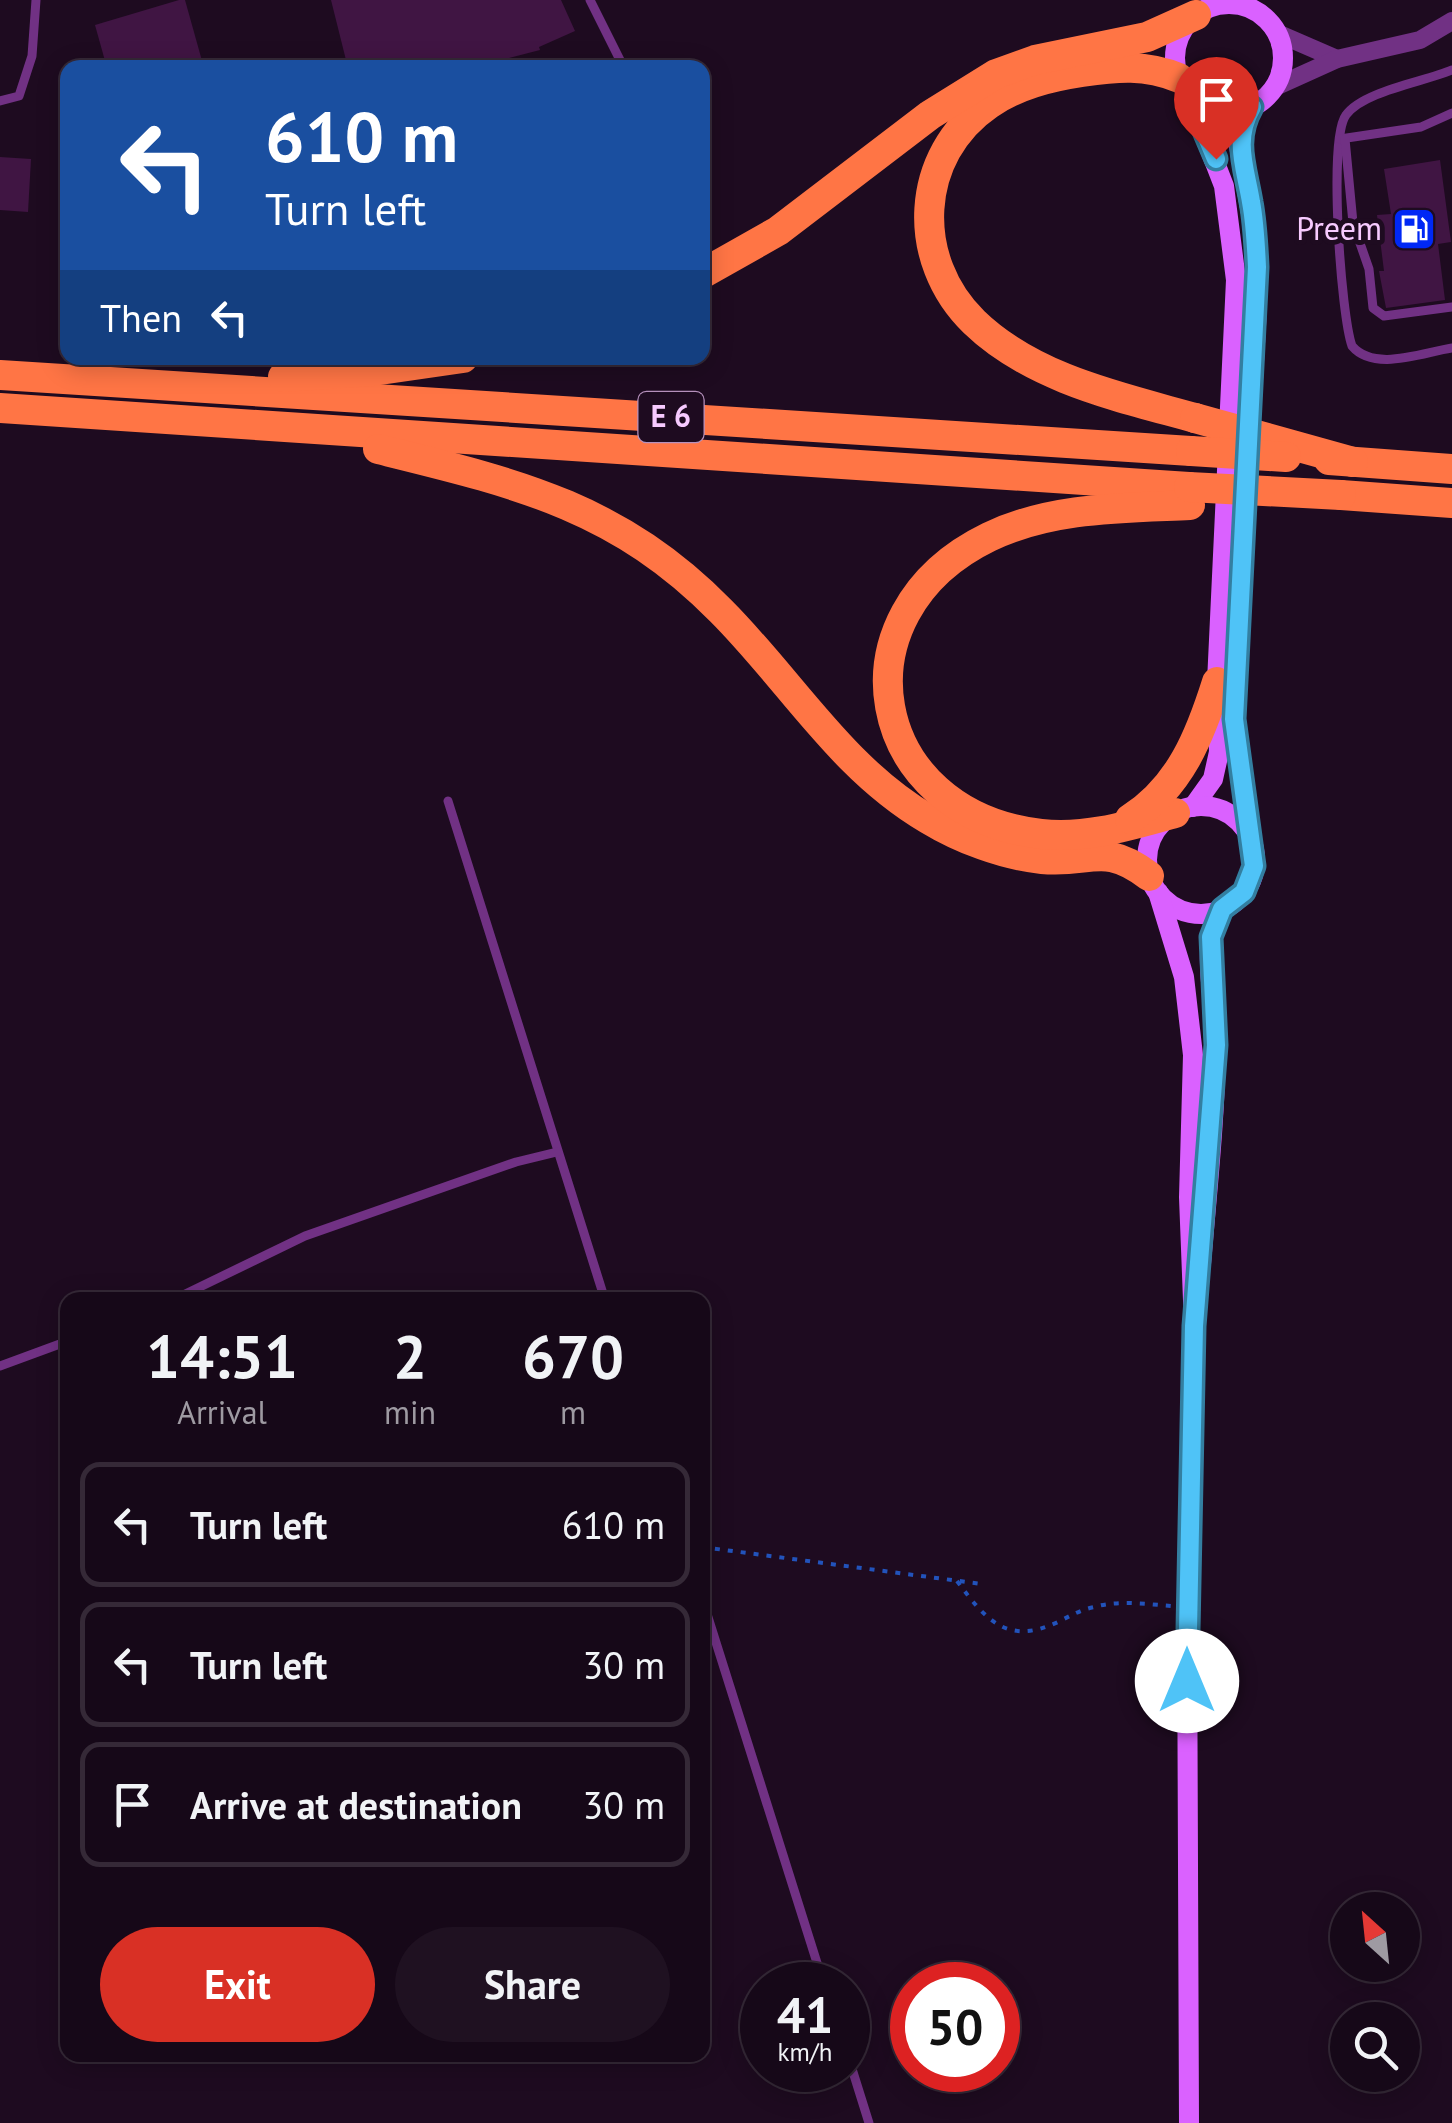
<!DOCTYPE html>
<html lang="en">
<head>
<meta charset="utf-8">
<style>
  :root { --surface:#160818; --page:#1f1121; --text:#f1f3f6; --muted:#9e9aa2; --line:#352937; --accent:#d93025 }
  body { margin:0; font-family:"PT Sans",sans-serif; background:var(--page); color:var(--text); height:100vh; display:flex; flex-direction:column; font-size:38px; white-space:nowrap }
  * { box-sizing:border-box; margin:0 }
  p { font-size:32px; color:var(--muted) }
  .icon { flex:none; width:55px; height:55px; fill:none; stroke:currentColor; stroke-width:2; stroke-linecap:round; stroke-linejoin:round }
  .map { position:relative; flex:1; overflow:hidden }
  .drawer { position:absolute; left:60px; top:1292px; width:650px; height:770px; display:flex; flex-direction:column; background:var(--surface); border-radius:20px; box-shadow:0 5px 25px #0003,0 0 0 2px var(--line) }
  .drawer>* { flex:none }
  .top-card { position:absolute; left:60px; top:60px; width:650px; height:305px; border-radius:20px; box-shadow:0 5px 25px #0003,0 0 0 2px var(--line); background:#1a4fa0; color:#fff; overflow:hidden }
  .needle { width:65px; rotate:333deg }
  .buttons { position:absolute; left:1330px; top:1892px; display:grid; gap:20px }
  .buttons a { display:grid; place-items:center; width:90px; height:90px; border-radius:50%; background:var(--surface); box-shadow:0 5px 25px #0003,0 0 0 2px var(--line); font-size:50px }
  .speed { position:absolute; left:740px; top:1962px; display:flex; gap:20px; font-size:50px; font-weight:700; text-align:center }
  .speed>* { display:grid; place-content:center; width:130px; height:130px; border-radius:50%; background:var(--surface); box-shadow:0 5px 25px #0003,0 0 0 2px var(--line); line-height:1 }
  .speed small { font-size:25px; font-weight:400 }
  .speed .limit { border:15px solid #d22; background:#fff; color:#111 }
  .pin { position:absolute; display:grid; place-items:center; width:85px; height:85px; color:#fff; margin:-102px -42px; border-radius:50% 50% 50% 0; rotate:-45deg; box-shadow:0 0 10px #0007 }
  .pin .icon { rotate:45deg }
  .me { position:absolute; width:110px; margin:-55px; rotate:0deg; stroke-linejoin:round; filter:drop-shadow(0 0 8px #0008) }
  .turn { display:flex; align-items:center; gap:35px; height:210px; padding:0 40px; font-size:45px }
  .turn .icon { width:130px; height:130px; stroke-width:2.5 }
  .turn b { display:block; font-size:70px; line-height:85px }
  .then { display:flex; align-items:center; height:95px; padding:0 40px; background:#0003; gap:20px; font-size:38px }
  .eta { display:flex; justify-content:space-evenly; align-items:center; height:170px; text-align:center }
  .eta b { font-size:60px; font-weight:700; line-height:70px }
  .action { display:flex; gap:20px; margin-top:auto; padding:20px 40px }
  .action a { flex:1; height:115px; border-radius:60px; background:var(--accent); color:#fff; font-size:40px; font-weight:700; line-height:115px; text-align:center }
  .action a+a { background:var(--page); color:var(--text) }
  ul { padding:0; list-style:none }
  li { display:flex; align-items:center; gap:30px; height:125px; margin:0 20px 15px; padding:0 20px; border:5px solid var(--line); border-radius:20px }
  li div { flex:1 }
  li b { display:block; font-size:38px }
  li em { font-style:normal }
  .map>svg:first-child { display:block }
  .building { fill:#401543 }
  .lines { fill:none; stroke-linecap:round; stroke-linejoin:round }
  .path { stroke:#2253bb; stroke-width:4; stroke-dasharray:5 8; stroke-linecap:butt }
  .service { stroke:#713184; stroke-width:9 }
  .minor { stroke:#713184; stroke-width:18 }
  .secondary { stroke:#da61ff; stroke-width:20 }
  .motorway { stroke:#ff7545; stroke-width:30 }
  .motorway-bridge { stroke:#ff7545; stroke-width:30 }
  .route-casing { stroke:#337fa1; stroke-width:25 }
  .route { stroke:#4fc3f7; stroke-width:18 }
  .labels { text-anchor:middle; stroke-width:10; stroke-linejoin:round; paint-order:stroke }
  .shield { fill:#1e0b20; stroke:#b691bc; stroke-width:2.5 }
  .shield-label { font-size:30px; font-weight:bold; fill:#f7caff }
  .poi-label { font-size:32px; fill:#f7caff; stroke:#1e0b20; text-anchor:end }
</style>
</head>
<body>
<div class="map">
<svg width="1452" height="2123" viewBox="0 0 1452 2123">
  <rect width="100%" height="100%" fill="#1e0b20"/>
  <g class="building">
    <path d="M179,0H185L204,68H107L95,25Z"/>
    <path d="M331,0H561L575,31L539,47L540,50L470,68H348Z"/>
    <path d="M0,157L31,159L28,212L0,210Z"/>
    <path d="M1440,160L1451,242L1438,244L1445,300L1386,308L1379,271H1384L1377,215L1391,214L1384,169Z"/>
  </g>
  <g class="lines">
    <g class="path">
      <path d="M702,1547L982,1584"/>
      <path d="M957,1581C986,1620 1007,1646 1058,1622C1070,1616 1080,1610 1094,1607C1118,1600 1146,1604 1171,1606"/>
    </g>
    <g class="service">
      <path d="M590,0L622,64"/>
      <path d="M1452,70C1424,82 1363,91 1346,115C1328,139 1341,315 1352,346C1374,372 1421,353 1452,348"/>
      <path d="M0,101L19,96L32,56L36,0"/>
      <path d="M1340,139L1421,127L1452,113"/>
      <path d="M1345,139L1353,223L1369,269L1373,308L1384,316L1452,307"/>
      <path d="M448,801L605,1300"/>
      <path d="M173,1300L305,1236L516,1162L557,1152"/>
      <path d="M0,1366L68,1341"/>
      <path d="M702,1598L824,1985"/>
      <path d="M848,2056L869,2123"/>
    </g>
    <g class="minor">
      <path d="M1277,33L1337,59"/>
      <path d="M1275,87L1337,59L1420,40L1452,21"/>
    </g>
    <g class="secondary">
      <circle cx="1229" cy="58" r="54"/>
      <path d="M1188,93L1224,186L1236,280L1217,682L1219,752L1213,779L1193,807"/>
      <circle cx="1201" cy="860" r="54"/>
      <path d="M1250,838L1234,719L1257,308L1255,236L1239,146L1242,128L1252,107"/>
      <path d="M1158,892L1184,977L1193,1055L1189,1197L1194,1326L1187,1608L1189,2123"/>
      <path d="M1201,1264C1207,1192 1215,1119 1216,1046C1217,1001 1198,950 1222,909"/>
    </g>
    <g class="motorway">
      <path d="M1179,78C1145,64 1117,67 1082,72C1049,77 1017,85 989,104C914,155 910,260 974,322C1033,379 1120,397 1195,418"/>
      <path d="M702,274L778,231L930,115L996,74L1035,60L1147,37L1196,15"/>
      <path d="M0,375L1191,451"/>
      <path d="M283,377L373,371L463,358"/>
      <path d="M0,408L1189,487"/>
      <path d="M378,449C516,483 618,506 721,611C791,681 841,768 928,819C961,839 1003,855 1042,859C1091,864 1103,841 1149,876"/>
      <path d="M1329,460L1452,469"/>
      <path d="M1341,495L1452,503"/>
      <path d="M1175,813C1131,825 1088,839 1041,834C867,814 830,614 989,537C1051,507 1123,508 1190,505"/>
      <path d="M1130,819C1180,787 1200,736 1217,682"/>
    </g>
    <g class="motorway-bridge">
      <path d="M1195,418L1353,462"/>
      <path d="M1191,451L1286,457"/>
      <path d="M1189,487L1341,495"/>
    </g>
  </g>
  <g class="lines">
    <g class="route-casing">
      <path id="route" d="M1187,1681L1194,1326L1216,1045L1211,937L1222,909L1244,892L1254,866L1234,719L1257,267C1256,245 1255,223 1251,202C1245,166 1233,140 1252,107C1228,116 1206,111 1188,93L1216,159"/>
    </g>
    <use href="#route" class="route"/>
  </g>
  <defs>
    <g id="fuel-square" transform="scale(2.25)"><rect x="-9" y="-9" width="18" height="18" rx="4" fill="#0028f5" stroke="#1e0b20"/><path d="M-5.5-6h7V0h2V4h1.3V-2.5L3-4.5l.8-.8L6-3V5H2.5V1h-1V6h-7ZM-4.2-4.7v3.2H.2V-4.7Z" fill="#fff"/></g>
  </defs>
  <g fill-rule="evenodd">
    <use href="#fuel-square" x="1414" y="229"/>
  </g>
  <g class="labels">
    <rect class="shield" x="638.5" y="392" width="65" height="50" rx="8"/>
    <g class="shield-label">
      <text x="671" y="427">E 6</text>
    </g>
    <g class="poi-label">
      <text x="1382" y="240">Preem</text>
    </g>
  </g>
</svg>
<div class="buttons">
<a><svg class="needle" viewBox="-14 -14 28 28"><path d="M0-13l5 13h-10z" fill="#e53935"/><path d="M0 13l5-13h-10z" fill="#9e9aa2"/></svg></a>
<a><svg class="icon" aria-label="search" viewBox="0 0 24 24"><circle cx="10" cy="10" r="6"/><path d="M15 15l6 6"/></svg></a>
</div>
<div class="speed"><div>41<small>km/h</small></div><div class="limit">50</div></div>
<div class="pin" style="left:1216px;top:159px;background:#d93025"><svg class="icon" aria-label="arrive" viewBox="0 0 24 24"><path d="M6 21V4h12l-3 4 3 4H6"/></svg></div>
<svg class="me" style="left:1187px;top:1681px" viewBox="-20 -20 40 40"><circle r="19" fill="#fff"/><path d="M0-13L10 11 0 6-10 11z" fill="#4fc3f7"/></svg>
<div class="top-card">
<div class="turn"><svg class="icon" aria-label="left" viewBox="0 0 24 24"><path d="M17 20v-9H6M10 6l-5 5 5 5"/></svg><div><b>610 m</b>Turn left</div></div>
<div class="then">Then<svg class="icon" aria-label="left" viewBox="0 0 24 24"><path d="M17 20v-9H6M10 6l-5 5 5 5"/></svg></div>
</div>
<section class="drawer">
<div class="eta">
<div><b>14:51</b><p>Arrival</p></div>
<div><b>2</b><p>min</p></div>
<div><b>670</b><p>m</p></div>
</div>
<ul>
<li><svg class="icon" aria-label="left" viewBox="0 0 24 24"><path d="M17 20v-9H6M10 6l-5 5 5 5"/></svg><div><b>Turn left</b></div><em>610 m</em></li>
<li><svg class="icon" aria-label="left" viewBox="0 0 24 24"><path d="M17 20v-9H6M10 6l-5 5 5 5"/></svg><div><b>Turn left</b></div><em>30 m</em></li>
<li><svg class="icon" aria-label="arrive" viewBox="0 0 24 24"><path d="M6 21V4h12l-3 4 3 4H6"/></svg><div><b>Arrive at destination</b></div><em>30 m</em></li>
</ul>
<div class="action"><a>Exit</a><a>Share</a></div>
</section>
</div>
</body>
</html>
